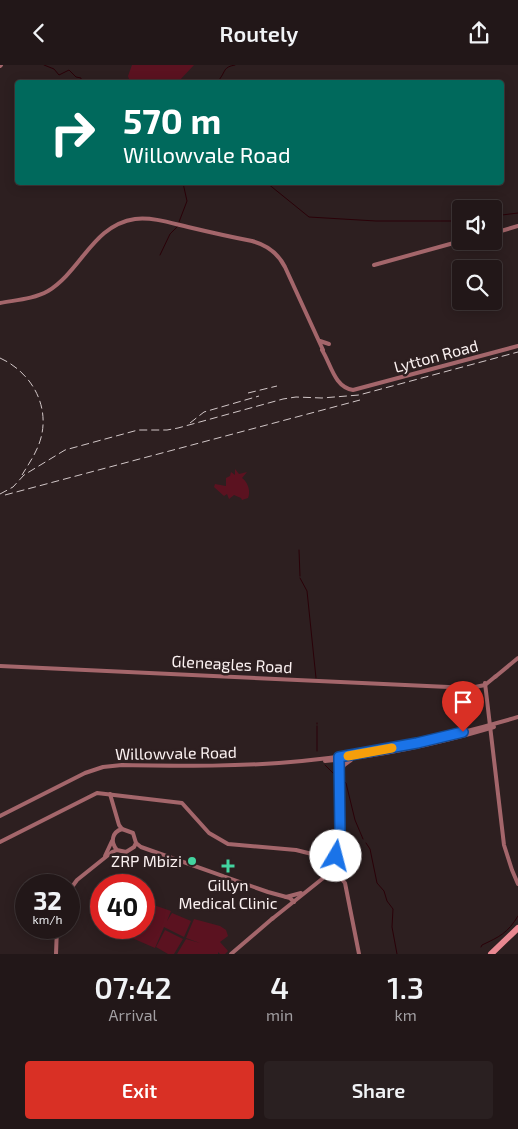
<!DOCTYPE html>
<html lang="en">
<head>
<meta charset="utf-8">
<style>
  :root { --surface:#221718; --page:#2a2021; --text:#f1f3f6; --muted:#a29fa2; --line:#3f3637; --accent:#d93025 }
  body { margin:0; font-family:"Exo 2",sans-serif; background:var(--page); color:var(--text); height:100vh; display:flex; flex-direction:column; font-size:19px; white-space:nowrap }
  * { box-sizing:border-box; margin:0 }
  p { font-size:16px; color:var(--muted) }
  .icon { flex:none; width:28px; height:28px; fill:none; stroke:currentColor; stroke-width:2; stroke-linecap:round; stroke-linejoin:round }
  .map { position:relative; height:889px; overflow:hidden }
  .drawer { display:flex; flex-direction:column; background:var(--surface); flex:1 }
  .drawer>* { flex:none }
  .guide { position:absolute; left:15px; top:15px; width:489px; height:105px; border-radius:5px; box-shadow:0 2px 12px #0003,0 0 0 1px var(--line); background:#00695c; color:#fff; overflow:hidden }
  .buttons { position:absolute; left:452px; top:135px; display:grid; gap:10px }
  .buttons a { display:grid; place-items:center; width:50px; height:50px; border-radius:5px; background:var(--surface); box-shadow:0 2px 12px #0003,0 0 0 1px var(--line); font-size:25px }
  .speed { position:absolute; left:15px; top:809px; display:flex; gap:10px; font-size:25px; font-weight:700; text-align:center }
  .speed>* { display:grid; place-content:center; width:65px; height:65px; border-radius:50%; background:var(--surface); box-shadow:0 2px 12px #0003,0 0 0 1px var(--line); line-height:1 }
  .speed small { font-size:12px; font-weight:400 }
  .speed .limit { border:8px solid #d22; background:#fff; color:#111 }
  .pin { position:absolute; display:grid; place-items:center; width:42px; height:42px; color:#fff; margin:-51px -21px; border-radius:50% 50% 50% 0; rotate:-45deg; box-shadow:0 0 5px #0007 }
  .pin .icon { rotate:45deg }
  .me { position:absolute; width:55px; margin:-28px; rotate:8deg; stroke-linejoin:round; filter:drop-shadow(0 0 4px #0008) }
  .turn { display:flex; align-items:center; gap:18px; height:105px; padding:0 25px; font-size:22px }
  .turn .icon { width:65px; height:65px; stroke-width:2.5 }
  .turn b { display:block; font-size:35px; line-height:42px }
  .eta { display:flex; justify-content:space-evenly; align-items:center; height:85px; text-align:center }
  .eta b { font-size:30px; font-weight:600; line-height:35px }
  .button { display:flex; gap:10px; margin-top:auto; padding:10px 25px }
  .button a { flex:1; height:58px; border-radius:5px; background:var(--accent); color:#fff; font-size:20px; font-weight:600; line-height:58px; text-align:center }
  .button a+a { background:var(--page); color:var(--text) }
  header { display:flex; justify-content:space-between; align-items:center; height:65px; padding:0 25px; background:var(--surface); font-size:22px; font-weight:600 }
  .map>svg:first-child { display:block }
  .green { fill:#5b1220 }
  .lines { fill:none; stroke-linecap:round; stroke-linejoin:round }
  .stream { stroke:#2a0108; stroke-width:1 }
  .secondary { stroke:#a4666b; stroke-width:4 }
  .highway { stroke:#e98891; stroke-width:6 }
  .rail { stroke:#d2c7c8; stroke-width:1; stroke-dasharray:8 4; stroke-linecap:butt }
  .route-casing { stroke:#114b97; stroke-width:12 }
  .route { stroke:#1a73e8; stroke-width:9 }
  .slow { stroke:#f59e0b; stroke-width:9 }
  .poi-dot { fill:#43d4a0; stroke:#2d1f20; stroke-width:2 }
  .labels { text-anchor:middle; stroke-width:5; stroke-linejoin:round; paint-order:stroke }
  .street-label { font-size:16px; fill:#fbf1f1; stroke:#2d1f20 }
  .poi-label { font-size:16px; fill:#fbf1f1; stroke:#2d1f20; text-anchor:end }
</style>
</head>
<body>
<header><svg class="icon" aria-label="back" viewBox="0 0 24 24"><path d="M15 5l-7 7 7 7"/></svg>Routely<svg class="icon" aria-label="share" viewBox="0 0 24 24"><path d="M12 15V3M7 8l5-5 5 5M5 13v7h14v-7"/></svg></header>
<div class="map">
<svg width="518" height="889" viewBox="0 0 518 889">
  <rect width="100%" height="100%" fill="#2d1f20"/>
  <g class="green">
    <path d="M132,0H194L178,17H130L128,11Z"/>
    <path d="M235,404L239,409L247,407L242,413C248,417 251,427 248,433L242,435L241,433L234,430L229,434L227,429L224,431L214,422L215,419L226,421V413L230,411L231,407L235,410Z"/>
    <path d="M145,837L171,846L167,856L172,848L191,856L184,872L164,862L155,883L132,873L136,863L144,862Z"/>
    <path d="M194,854L220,861L226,865L228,871L220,877L228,886L225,889H220L218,887V889H177L186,874L200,878L186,873Z"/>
    <path d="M165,865L183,874L174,889H168L156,882Z"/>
  </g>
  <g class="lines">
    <g class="stream">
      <path d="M44,0L54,4L59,10L69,5L76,12L81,13V18"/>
      <path d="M220,18L219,15C226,6 223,2 235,0"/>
      <path d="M267,118L309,152L376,156H461"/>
      <path d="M494,151L518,148"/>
      <path d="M179,157L187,136L183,118"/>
      <path d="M160,190L170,169L178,161"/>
      <path d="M299,485L300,511"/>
      <path d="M300,513L307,526L316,613"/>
      <path d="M317,659V658"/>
      <path d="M317,661V686"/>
      <path d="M325,700L336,711"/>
      <path d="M342,715L346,718L355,755L363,774"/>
      <path d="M366,778L370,784L377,818L384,826L387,836L393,844L392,862L397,889"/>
      <path d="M481,882L482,880C499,872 508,868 518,851"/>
    </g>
    <g class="secondary">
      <path d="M0,1L1,0"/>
      <path d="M494,168L518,161"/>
      <path d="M374,200L461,176"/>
      <path d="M0,238C16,235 34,234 48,226C81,206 93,160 135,154C153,152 171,158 188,162C209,167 231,172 252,176C267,180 278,188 285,202L323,285"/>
      <path d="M320,276L329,279"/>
      <path d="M322,285C331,299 334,322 353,325L518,281"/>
      <path d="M0,601L470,623L485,620L496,611"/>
      <path d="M495,612L518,593"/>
      <path d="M485,618L504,780L512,805L518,819"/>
      <path d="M325,696C382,691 440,678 494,662"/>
      <path d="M340,708L344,700L351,695"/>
      <path d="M110,729L119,760L122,764"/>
      <path d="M0,751L85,708L103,702L122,700C182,701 243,702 302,696C375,689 447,673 518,652"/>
      <path d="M0,777L97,728L182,738L209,768L228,779L296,785L316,790L328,798L345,818L359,889"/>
      <path d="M136,778L141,782L268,827L290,833L294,837"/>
      <path d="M105,791L112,776"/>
      <path d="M69,826L77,815L112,787L117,785L126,787L134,782L136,778L133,768L122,764C112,767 110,777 117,785"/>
      <path d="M286,832L301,828"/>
      <path d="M272,854L322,814L335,795L339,782L340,768L339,693"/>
      <path d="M56,889L57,862"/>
      <path d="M231,889L273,853"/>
    </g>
    <path class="highway" d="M491,889L518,863"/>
    <g class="rail">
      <path d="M0,293C33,308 52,344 39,379C35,390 28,400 22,410"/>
      <path d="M248,328L277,321"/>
      <path d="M190,358L204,347L259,331"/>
      <path d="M0,429L13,422L24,410L65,385L138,365H167L178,363L283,334L296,332L322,333L359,330L518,287"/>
      <path d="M5,430L360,335"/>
    </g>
  </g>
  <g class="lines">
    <g class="route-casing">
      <path id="route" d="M336,791L340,768L339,692L417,678L463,667"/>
    </g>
    <use href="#route" class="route"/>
    <path class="slow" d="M348,691L392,683"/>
  </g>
  <g class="poi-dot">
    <circle cx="192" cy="796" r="5"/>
    <path d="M225.5 793.5h5v5h5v5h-5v5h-5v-5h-5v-5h5z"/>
  </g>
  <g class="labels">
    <g class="street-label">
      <text transform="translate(436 291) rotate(-15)" y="6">Lytton Road</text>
      <text transform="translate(232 599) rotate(3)" y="6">Gleneagles Road</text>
      <text transform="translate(176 688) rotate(-1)" y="6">Willowvale Road</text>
    </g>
    <g class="poi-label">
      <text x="182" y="802">ZRP Mbizi</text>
      <text x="228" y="826" text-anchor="middle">Gillyn<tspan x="228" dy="18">Medical Clinic</tspan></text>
    </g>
  </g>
</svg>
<div class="buttons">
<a><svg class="icon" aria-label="sound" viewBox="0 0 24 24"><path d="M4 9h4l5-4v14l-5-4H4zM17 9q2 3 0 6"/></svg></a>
<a><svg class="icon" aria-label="search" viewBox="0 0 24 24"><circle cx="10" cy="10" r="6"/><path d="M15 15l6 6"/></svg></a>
</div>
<div class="speed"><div>32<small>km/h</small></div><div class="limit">40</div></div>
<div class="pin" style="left:463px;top:667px;background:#d93025"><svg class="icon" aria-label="arrive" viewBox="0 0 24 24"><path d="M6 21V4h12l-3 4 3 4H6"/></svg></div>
<svg class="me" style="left:336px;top:791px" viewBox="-20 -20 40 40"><circle r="19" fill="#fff"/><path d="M0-13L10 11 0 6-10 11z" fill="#1a73e8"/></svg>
<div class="guide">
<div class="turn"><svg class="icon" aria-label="right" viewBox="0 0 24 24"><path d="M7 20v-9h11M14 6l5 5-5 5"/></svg><div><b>570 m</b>Willowvale Road</div></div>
</div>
</div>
<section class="drawer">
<div class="eta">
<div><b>07:42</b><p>Arrival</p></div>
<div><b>4</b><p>min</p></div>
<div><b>1.3</b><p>km</p></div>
</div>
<div class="button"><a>Exit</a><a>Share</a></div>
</section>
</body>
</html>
